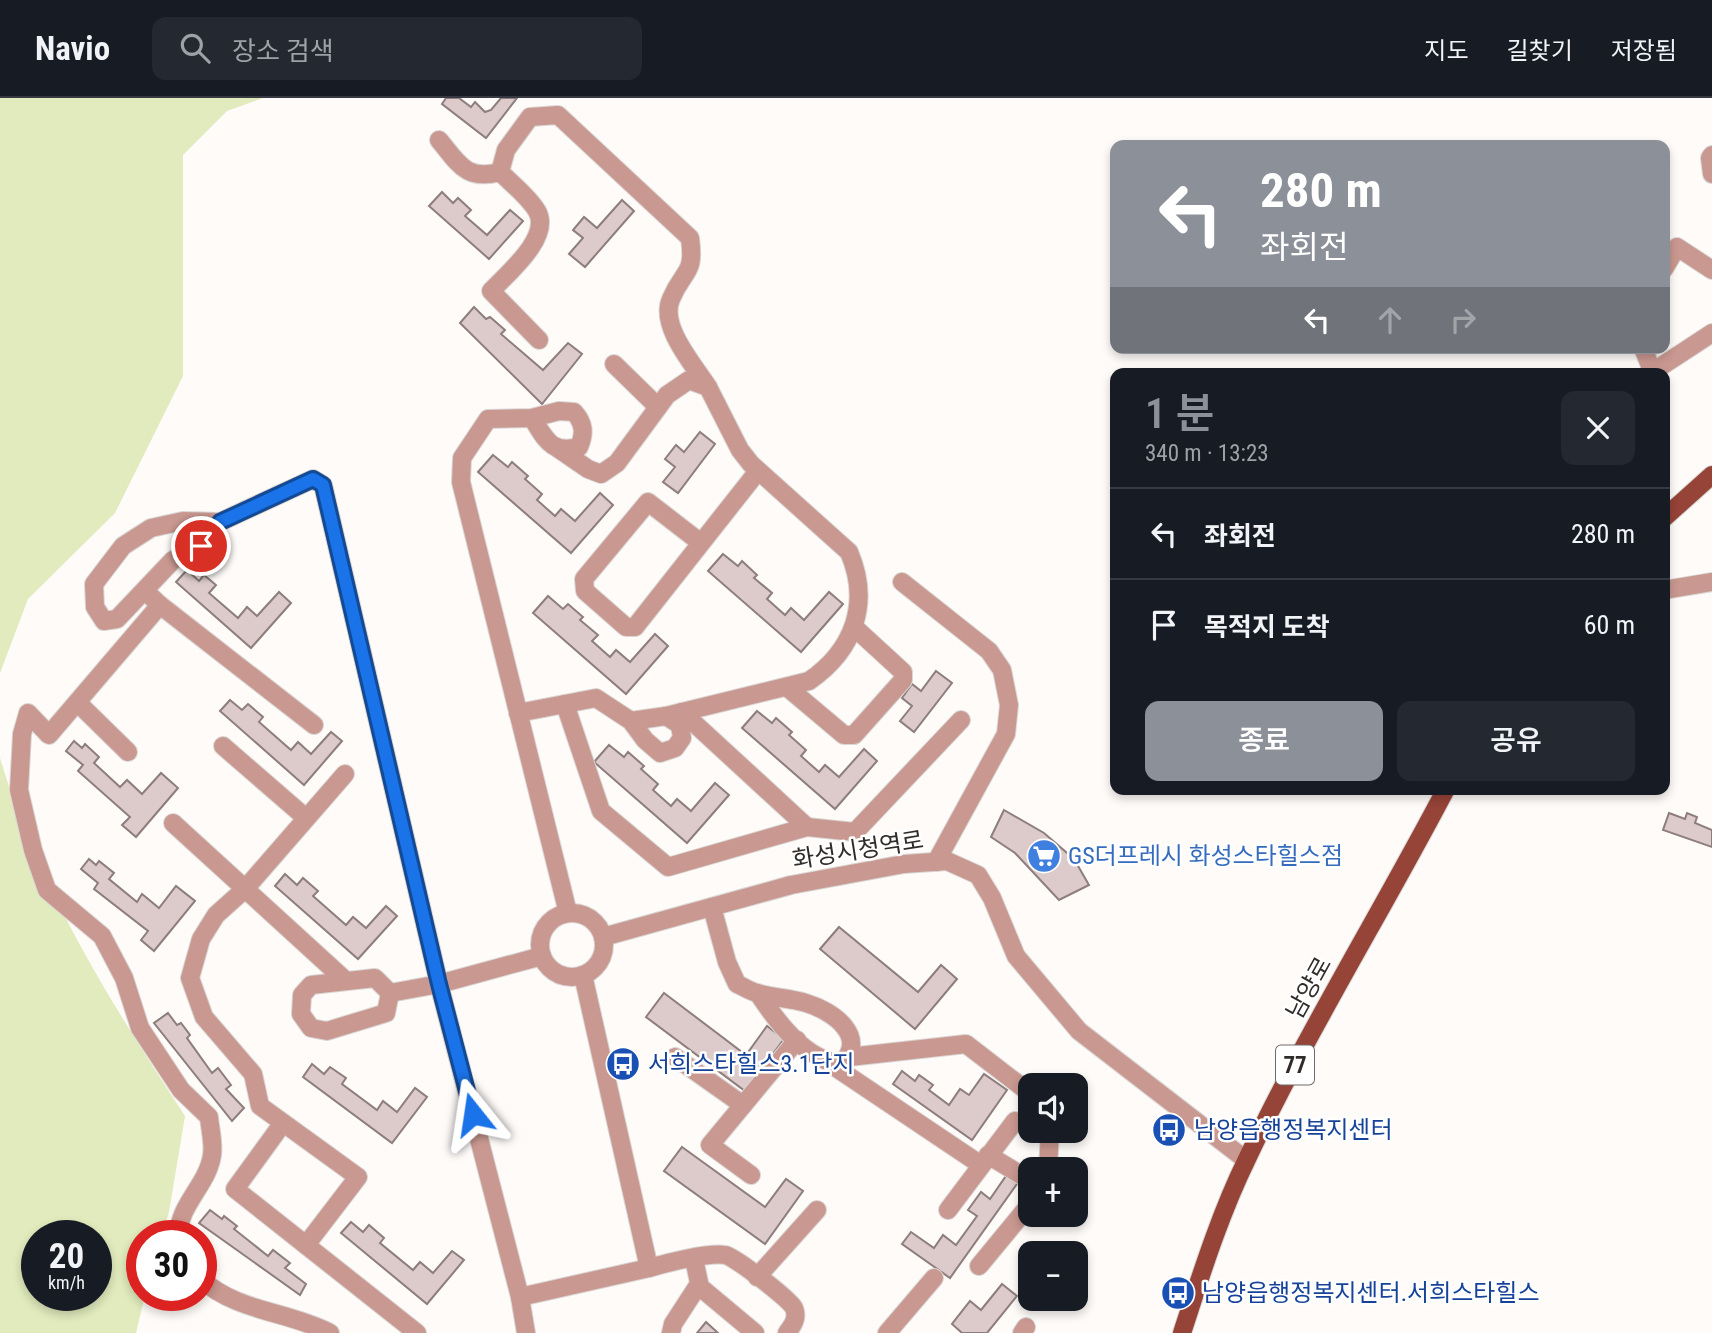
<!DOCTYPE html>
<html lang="ko">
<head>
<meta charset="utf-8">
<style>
  :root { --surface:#171b24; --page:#242831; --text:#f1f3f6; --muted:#9ea1a6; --line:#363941; --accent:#8c9099 }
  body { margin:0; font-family:"Roboto Condensed","Noto Sans KR",sans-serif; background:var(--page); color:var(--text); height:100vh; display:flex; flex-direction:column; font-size:26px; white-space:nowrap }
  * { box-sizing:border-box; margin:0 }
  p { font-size:23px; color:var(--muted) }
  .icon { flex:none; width:38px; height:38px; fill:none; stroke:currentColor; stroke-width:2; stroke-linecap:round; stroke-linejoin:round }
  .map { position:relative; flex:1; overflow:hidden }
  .details { position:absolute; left:1110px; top:270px; width:560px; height:427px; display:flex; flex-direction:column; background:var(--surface); border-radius:14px; box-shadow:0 4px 10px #0003 }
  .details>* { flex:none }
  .guide { position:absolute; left:1110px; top:42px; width:560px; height:214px; border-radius:14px; box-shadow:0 4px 10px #0003; background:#8c9099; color:#fff; overflow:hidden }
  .fabs { position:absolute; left:1018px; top:975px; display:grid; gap:14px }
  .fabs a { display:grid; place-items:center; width:70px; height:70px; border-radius:14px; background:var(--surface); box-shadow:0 4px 10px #0003; font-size:35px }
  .speed { position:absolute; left:21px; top:1122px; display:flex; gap:14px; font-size:35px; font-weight:700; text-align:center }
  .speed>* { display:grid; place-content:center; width:91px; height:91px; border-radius:50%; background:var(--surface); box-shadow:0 4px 10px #0003; line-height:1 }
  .speed small { font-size:18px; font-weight:400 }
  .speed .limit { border:10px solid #d22; background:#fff; color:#111 }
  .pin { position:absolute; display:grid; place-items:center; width:60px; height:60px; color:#fff; margin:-30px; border:4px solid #fff; border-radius:50%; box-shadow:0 2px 7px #0007 }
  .me { position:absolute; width:77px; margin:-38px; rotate:345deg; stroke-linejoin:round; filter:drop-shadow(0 0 5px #0008) }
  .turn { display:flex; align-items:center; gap:24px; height:147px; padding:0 35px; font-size:32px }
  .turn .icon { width:91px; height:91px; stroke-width:2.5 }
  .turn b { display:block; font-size:49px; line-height:60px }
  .lanes { display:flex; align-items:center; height:66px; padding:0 35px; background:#0003; justify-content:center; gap:35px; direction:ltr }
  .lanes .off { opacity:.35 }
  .round { display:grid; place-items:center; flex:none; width:74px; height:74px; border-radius:14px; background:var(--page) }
  .summary { display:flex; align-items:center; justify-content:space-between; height:119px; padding:0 35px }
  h1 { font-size:42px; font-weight:600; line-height:52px; color:var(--accent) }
  .action { display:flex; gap:14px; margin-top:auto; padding:14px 35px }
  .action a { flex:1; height:80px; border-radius:14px; background:var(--accent); color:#fff; font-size:28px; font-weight:600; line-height:80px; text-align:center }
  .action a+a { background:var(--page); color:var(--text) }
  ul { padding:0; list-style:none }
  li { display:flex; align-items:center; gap:21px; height:91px; padding:0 35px; border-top:2px solid var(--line) }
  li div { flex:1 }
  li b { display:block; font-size:26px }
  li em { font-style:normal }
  header { display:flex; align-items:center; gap:42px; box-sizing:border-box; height:98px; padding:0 35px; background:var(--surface); border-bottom:2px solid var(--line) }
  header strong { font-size:33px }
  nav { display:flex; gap:38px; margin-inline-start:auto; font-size:24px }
  .search { width:490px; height:63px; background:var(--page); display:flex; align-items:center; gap:18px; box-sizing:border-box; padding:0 24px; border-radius:14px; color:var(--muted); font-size:26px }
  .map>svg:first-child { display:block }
  .green { fill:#e1ebbd; fill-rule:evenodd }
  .building { fill:#dccbca; stroke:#8d7e7d; stroke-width:2 }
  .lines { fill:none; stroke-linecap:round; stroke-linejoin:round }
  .minor-casing { stroke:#d9d6d4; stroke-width:20 }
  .major-casing { stroke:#d9d6d4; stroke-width:20 }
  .minor { stroke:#c99890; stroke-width:18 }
  .major { stroke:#964338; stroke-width:18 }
  .route-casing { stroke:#114b97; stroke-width:18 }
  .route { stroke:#1a73e8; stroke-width:12 }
  .labels { text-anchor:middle; stroke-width:5; stroke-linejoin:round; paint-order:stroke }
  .shield { fill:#fff; stroke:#6f6b69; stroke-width:2 }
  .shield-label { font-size:23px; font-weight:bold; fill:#312c29 }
  .street-label { font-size:24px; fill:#312c29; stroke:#fff }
  .shop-label { font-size:24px; fill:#366cbe; stroke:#fff; text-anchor:start }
  .transit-label { font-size:24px; fill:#164399; stroke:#fff; text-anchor:start }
</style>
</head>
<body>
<header>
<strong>Navio</strong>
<div class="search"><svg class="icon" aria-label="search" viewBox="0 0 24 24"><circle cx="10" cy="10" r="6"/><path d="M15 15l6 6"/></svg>장소 검색</div>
<nav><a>지도</a><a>길찾기</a><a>저장됨</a></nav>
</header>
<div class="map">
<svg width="1712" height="1235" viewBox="0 0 1712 1235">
  <rect width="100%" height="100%" fill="#fefbf9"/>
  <g class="green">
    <path d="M0,0H263L227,13L183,57V278L115,415L28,501L0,575Z"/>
    <path d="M0,660C38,789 112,907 185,1018L169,1114L162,1137L142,1138V1197H145L136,1235H0ZM37,1138H96V1197H37Z"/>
  </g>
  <g class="building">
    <path d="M446,0H459L471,9L475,4L485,14L491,12L501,0H517L486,40L442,6Z"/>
    <path d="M442,94L453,105L458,100L471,112L465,118L487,137L510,112L523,123L489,161L429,108Z"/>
    <path d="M622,102L634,113L585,169L569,156L583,140L573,132L584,119L597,130Z"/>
    <path d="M474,209L486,221L490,219L505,232L501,236L543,272L568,245L582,256L542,306L460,225Z"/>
    <path d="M700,334L715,346L678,395L663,384L675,369L665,361L676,347L684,354Z"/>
    <path d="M493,357L508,369L512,364L528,378L525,381L542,396L537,402L555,418L561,411L575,423L600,395L613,407L571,455L478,374Z"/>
    <path d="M723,456L738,468L742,463L757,477L754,480L772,495L767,501L785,517L791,510L804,522L829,494L843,506L801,554L708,473Z"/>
    <path d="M187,472L199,483L204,477L216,487L209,495L238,520L247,509L257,518L279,494L291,505L251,550L176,484Z"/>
    <path d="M548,498L563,511L568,506L583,519L580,522L598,537L592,543L610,559L616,552L630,564L655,536L668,548L626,596L533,515Z"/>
    <path d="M936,573L952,585L914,634L900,623L912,608L902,600L912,586L921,593Z"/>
    <path d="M230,602L242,612L248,606L263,619L259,624L291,652L298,644L311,656L331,634L342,643L304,687L220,613Z"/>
    <path d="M757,613L772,625L776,620L792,634L789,637L806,652L801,658L819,674L825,667L839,679L864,651L877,663L835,711L742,630Z"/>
    <path d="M74,643L82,650L85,646L99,659L94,665L120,689L127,682L142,696L161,675L178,690L136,739L122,727L130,719L78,673L83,667L66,653Z"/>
    <path d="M609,647L624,659L628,654L644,668L641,671L658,686L653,692L671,708L677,701L691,713L715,685L729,697L687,745L594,664Z"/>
    <path d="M1004,712L1044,735L1074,761L1089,787L1059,802L1015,755L991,739Z"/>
    <path d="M1669,715L1685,721L1687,715L1697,719L1695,725L1712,732V749L1663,732Z"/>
    <path d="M89,761L96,767L99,763L114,775L109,781L137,804L142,796L159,810L176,788L195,803L154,853L141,842L148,833L94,791L98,785L81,771Z"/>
    <path d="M285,776L297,787L303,780L318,793L313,798L346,827L353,819L366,830L386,808L397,818L358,861L275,788Z"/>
    <path d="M839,829L918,894L941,867L957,881L915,931L820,851Z"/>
    <path d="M664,895L746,957L767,928L784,941L745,993L646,919Z"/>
    <path d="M168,915L177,927L181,925L190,937L187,940L212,975L218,970L231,987L226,991L244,1010L232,1023L154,925Z"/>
    <path d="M312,966L324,976L330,969L346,980L342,986L377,1012L383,1003L397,1014L415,990L427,999L392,1045L303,979Z"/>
    <path d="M902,973L915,983L919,977L933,987L929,992L949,1007L960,991L969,997L984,976L1007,992L972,1042L893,986Z"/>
    <path d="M682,1049L765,1109L786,1081L803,1093L765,1146L664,1073Z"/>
    <path d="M1008,1075L1019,1083L950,1180L902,1146L911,1134L934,1150L943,1137L956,1147L977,1118L968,1112L981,1094L990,1101Z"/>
    <path d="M210,1112L222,1121L224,1118L237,1128L234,1131L268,1158L273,1152L290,1165L285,1170L306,1186L300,1197L199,1125Z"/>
    <path d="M351,1124L363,1134L369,1127L384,1140L380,1145L413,1172L420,1164L433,1175L452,1153L464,1162L427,1206L341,1135Z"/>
    <path d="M1002,1186L1017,1198L987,1235H962L952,1226L970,1203L981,1212Z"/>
    <path d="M706,1224L718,1235H697Z"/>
  </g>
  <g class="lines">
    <g class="minor-casing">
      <g id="minor">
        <path d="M439,42C459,66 466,83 500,74C511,85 529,99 537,113C552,139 507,176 491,193L539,242"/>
        <path d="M1712,57L1710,60L1712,76"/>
        <path d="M500,74L506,52L530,19L558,17L690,140C695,178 684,170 671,201C659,228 694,267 708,289"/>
        <path d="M1664,171L1677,149L1712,172"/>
        <path d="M1643,250L1653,275"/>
        <path d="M614,266L658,309"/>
        <path d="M1654,273L1712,235"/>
        <path d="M532,320C546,341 550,356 579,349C585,335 584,325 574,314L559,313L532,320L488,321L462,360L461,384L568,815"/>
        <path d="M556,349L588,371L601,376L617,365L667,297L689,282L708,289L740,352L751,366L849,454C871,505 854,552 809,583L666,618"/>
        <path d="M220,424L201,448L173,462L117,521L104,523L95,509L94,486L123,448L151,430L183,423L220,424L313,381L323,387L439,886L520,1199L526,1235"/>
        <path d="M701,445L648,404L584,481L585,493L626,529H635L758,373"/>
        <path d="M902,484L989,553L1002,572L1009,607L1006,636L936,764"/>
        <path d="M1664,492L1712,484"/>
        <path d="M145,493L160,507L49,637L28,615L22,636L19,692L33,752L47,792L102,838L124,880L140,930L181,992L209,1019C210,1031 214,1046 212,1057C208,1087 177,1108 179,1138"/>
        <path d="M160,507L314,627"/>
        <path d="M787,589L844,637H854L903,582V574L854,529"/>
        <path d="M78,605L128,654"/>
        <path d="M565,606L601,713L668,769L807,729L855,734L961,622"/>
        <path d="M682,614L807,729"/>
        <path d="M518,615L596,600L631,623L666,618L680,627L682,640L675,650L660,655L645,642L631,623"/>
        <path d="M223,648L306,720"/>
        <path d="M173,725L346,883"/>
        <path d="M712,809L727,864L737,886C744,889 750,893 757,895C773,900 790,900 806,905C833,913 869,939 841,966C805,962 777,924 758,895"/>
        <circle cx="572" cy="847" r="32"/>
        <path d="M603,839L791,787L904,766L947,763L978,777L992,800L1016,858L1079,933L1246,1062"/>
        <path d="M375,880L390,895L386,915L327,933L311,930L301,916L302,897L311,887Z"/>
        <path d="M390,895L439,886L542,858"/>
        <path d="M675,959L743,1007"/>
        <path d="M849,959L966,946L1031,996"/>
        <path d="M829,965L981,1067"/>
        <path d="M283,1025L235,1091L417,1235"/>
        <path d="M988,1057L1031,1083"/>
        <path d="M1048,1071L1050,1032"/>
        <path d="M751,1077L710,1047L797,942"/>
        <path d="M948,1112L1015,1023"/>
        <path d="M306,1147L358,1079L260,1008L253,976L204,919L190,880L201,841L216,817L245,791L345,676"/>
        <path d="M694,1161L700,1189L755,1235"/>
        <path d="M979,1168L1031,1105"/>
        <path d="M649,1170C666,1165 709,1154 725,1157C734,1158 789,1201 794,1210C798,1220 793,1227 787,1235"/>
        <path d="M757,1179L817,1112"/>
        <path d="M201,1181C237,1214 288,1213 330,1235"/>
        <path d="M520,1199L649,1170L583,877"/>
        <path d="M671,1235L673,1226L699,1186"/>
        <path d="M887,1235L934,1180"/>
        <path d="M1022,1235L1026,1229"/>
      </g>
    </g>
    <g class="major-casing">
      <g id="major">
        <path d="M1664,420L1712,377"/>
        <path d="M1182,1235C1201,1177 1220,1116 1247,1061C1307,934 1381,815 1446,691"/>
      </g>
    </g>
    <use href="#minor" class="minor"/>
    <use href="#major" class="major"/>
  </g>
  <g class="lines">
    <g class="route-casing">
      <path id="route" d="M201,448L220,424L313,381L323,387L439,886L473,1016"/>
    </g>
    <use href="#route" class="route"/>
  </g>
  <defs>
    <g id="supermarket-disc" transform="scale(1.75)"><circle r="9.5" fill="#3f7fe0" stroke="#fff"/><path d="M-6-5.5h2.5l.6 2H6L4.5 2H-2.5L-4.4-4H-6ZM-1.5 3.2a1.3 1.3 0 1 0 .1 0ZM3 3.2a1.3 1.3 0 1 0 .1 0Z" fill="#fff"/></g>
    <g id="bus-disc" transform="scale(1.75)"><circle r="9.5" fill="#1a4fb4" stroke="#fff"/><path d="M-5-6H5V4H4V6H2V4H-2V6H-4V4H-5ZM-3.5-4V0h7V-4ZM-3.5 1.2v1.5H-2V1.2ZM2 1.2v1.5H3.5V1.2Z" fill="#fff"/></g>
  </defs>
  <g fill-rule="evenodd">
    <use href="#supermarket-disc" x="1044" y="758"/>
    <use href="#bus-disc" x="623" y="966"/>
    <use href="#bus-disc" x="1169" y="1032"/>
    <use href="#bus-disc" x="1178" y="1195"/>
  </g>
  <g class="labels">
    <rect class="shield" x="1276" y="947.5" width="38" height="39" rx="5"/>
    <g class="shield-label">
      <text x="1295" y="975">77</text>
    </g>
    <g class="street-label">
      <text transform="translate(858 752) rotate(-9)" y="8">화성시청역로</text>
      <text transform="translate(1309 890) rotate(-61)" y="8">남양로</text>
    </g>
    <g class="shop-label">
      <text x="1068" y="766">GS더프레시 화성스타힐스점</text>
    </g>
    <g class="transit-label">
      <text x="648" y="974">서희스타힐스3.1단지</text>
      <text x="1194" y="1040">남양읍행정복지센터</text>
      <text x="1202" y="1203">남양읍행정복지센터.서희스타힐스</text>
    </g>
  </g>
</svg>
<div class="fabs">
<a><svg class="icon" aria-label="sound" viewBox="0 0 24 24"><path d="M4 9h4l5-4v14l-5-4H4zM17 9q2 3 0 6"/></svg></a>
<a>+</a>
<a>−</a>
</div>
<div class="speed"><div>20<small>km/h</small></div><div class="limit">30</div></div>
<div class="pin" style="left:201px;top:448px;background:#d93025"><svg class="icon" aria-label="arrive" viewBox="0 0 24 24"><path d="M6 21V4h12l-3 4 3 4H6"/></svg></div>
<svg class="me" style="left:473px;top:1016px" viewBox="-20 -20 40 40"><path d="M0-17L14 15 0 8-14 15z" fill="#1a73e8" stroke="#fff" stroke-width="4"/></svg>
<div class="guide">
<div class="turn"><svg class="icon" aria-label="left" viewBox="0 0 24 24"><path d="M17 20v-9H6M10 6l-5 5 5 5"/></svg><div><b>280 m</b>좌회전</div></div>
<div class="lanes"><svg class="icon" aria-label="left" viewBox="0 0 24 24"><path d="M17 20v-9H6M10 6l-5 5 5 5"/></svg><svg class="icon off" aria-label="ahead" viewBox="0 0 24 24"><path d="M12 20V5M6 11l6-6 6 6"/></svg><svg class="icon off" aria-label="right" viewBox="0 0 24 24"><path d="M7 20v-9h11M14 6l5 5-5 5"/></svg></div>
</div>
<section class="details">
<div class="summary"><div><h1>1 분</h1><p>340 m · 13:23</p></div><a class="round"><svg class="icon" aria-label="close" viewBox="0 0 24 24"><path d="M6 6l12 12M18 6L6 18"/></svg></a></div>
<ul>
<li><svg class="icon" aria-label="left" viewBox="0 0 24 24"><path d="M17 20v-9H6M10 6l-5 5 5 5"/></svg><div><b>좌회전</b></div><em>280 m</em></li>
<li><svg class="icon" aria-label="arrive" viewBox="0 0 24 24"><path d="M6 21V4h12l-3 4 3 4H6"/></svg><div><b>목적지 도착</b></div><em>60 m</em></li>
</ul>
<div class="action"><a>종료</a><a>공유</a></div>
</section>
</div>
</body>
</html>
